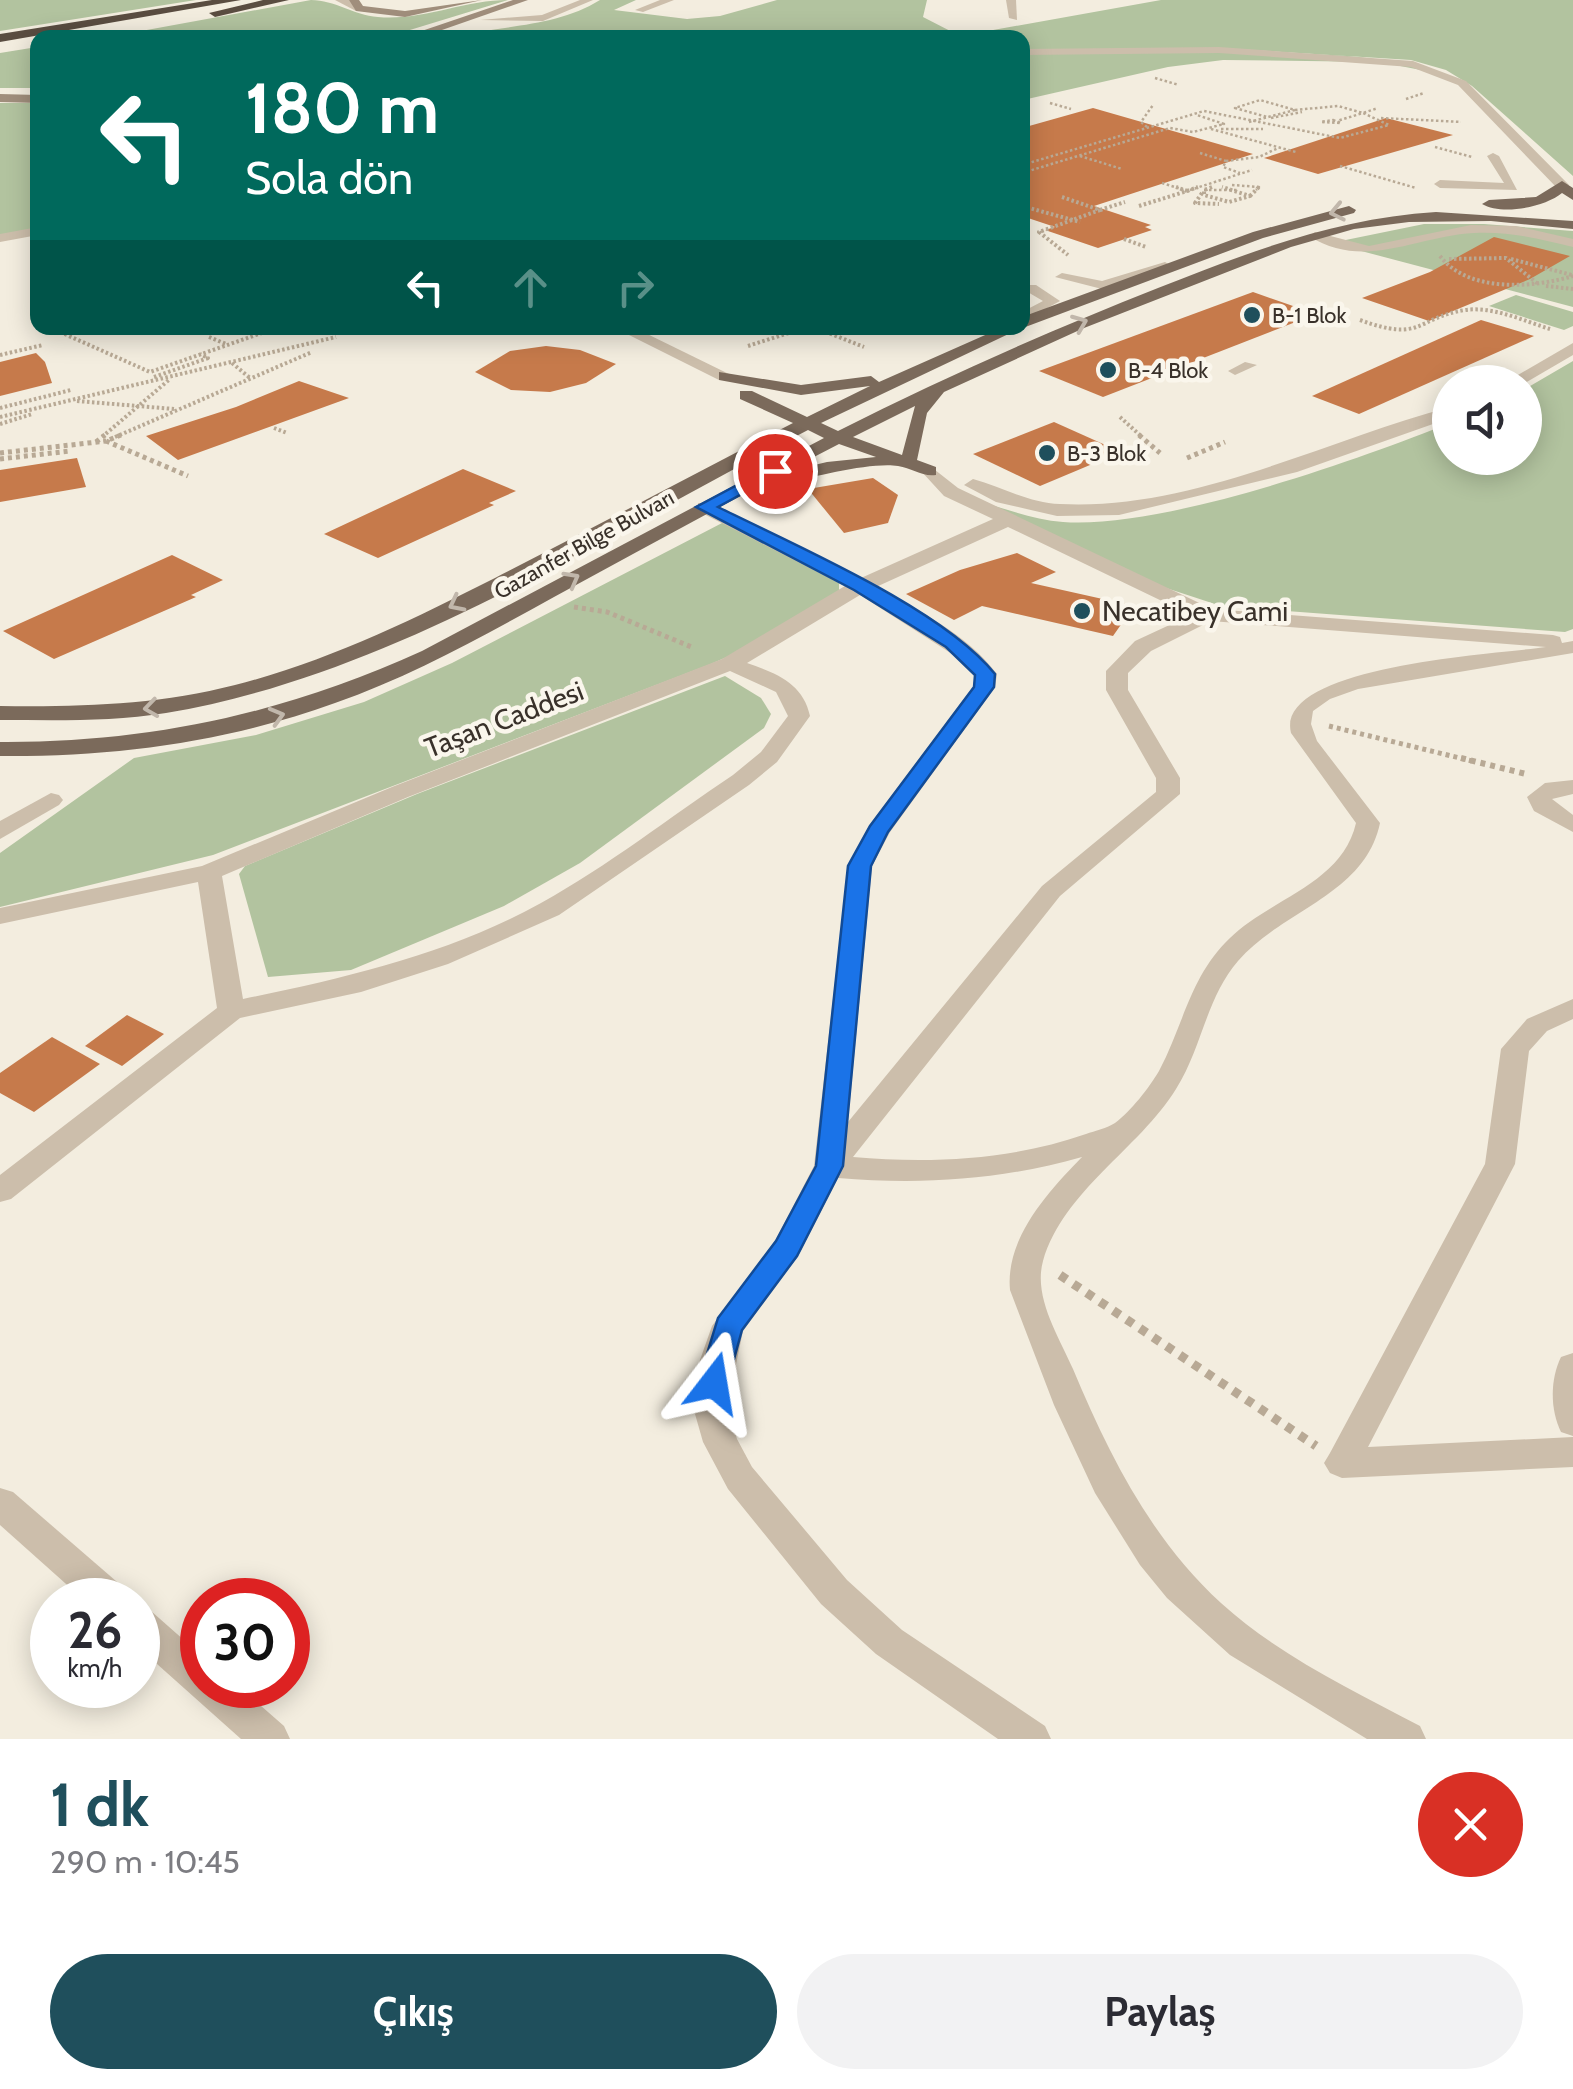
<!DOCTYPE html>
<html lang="tr">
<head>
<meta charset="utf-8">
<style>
  :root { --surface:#fff; --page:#f2f2f3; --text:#2b2b33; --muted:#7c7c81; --accent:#1f4f5c }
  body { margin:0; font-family:Cabin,sans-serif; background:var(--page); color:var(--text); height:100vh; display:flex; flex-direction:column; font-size:38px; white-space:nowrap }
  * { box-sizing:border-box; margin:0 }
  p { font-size:32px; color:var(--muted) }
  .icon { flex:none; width:55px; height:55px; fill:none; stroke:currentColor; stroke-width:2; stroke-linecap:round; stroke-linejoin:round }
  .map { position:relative; height:1739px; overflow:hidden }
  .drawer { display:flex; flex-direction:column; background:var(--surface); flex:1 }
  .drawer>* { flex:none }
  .top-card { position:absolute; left:30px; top:30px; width:1000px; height:305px; border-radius:20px; box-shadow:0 5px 25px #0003; background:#00695c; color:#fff; overflow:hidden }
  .tools { position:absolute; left:1432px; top:365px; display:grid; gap:20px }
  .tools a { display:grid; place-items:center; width:110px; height:110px; border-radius:50%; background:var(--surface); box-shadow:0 5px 25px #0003; font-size:50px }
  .speed { position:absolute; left:30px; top:1578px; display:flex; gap:20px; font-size:50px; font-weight:700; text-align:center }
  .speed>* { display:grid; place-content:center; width:130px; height:130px; border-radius:50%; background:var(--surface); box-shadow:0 5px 25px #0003; line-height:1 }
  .speed small { font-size:25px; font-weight:400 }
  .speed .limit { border:15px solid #d22; background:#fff; color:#111 }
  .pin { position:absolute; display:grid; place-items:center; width:85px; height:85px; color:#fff; margin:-42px; border:5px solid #fff; border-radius:50%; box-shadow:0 2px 10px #0007 }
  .me { position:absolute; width:110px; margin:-55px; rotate:14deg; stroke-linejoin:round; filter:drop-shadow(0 0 8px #0008) }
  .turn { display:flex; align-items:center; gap:35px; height:210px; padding:0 50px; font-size:45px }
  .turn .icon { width:130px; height:130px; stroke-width:2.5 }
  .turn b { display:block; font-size:70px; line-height:85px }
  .lanes { display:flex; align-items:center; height:95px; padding:0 50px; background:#0003; justify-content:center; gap:50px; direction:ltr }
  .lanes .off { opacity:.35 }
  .round { display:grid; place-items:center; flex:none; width:105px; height:105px; border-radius:52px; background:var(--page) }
  .headline { display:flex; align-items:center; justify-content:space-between; height:170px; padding:0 50px }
  h1 { font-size:60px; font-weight:800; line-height:75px; color:var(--accent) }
  .primary-button { display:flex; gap:20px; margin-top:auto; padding:20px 50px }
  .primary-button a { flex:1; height:115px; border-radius:60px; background:var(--accent); color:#fff; font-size:40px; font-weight:800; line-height:115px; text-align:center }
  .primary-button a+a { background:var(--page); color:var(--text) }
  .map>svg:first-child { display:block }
  .green { fill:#b2c39f }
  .building { fill:#c67a4b }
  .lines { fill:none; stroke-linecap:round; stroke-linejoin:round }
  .path-far4 { stroke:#b8a995; stroke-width:2.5; stroke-dasharray:2.5 2.5; stroke-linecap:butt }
  .path-far3 { stroke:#b8a995; stroke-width:4; stroke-dasharray:2.5 2.5; stroke-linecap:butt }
  .path-far2 { stroke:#b8a995; stroke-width:5; stroke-dasharray:4 4; stroke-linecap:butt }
  .path-far1 { stroke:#b8a995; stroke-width:6; stroke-dasharray:5 5; stroke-linecap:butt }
  .path { stroke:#b8a995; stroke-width:9; stroke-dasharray:8 8; stroke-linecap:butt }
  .lane { fill:#ccbeab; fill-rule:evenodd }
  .street { fill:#ccbeab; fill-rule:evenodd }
  .secondary { fill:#a08e7c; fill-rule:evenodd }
  .primary { fill:#7b6a5b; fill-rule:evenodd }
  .highway { fill:#5a4d41; fill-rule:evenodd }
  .oneway { stroke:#c1b7ab }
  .route { fill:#1a73e8; stroke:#114b97; stroke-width:2.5 }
  .poi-dot { fill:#1f4f5c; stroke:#faf6ec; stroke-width:4 }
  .labels { text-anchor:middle; stroke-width:9; stroke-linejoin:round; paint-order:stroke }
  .far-poi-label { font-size:22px; fill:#39312a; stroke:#faf6ec; text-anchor:start }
  .far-street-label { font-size:22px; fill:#39312a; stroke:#faf6ec }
  .poi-label { font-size:28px; fill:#39312a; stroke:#faf6ec; text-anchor:start }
  .street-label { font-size:28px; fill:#39312a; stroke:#faf6ec }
</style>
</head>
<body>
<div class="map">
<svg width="1573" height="1739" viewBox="0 0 1573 1739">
  <rect width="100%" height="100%" fill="#f3eddf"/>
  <g class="green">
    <path d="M0,0H196L0,31Z"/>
    <path d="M311,0C335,0 353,15 378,17C422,21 464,0 508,0L387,37L103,38Z"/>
    <path d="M600,0H636L614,10L687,19L720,16L777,0H927L923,17L960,36L1161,0H1573V176L1472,86L1446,70L1411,60L1219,48L1023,50L1022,38H448C499,25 555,28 600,0Z"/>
    <path d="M37,47V88H0V53Z"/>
    <path d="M1217,52C1286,55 1365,49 1431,72L1380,62L1223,60L1168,67L1023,100L1022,53Z"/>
    <path d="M0,103H38L37,233L0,238Z"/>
    <path d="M1424,224H1484L1573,231V307L1331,243Z"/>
    <path d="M1516,295L1573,312V326L1564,330L1489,306Z"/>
    <path d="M1573,361V629L1565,632L1221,606L1163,587L988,504C1012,511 1037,520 1063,522C1163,529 1355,461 1450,423V458H1525V389Z"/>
    <path d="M724,522L839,583V592L756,644L711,664L213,855L0,907V853L134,758L256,735L364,702L452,663Z"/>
    <path d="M725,676L761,698L771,714L764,728L580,863L504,906L351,970L268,977L239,874L245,866L417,794Z"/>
  </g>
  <g class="building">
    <path d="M1093,108L1253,154L1094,206L1151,225L1145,227L1152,230L1098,248L1045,230L1055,227L1022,216V128Z"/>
    <path d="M1386,118L1453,135L1318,174L1264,158Z"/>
    <path d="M1494,237L1570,256L1530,279L1429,321L1362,298L1430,272Z"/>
    <path d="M1253,292L1316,314L1103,397L1039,371Z"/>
    <path d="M1481,320L1534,336L1359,414L1312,396Z"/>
    <path d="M546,346L580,350L616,364L586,383L550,392L511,390L475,372L510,351Z"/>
    <path d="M36,353L45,362L52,383L0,396V362Z"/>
    <path d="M299,381L349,398L178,460L146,436L236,407Z"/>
    <path d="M1054,422L1121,452L1040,486L973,454Z"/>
    <path d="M77,458L86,487L0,502V470Z"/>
    <path d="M463,469L516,491L489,503L494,505L378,558L324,534Z"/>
    <path d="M873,478L898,495L888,523L844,533L808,489Z"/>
    <path d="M1017,553L1056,572L1031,583L1134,606L1113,636L982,606L954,620L906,594L960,570Z"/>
    <path d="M172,555L223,580L191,595L196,597L54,659L3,631Z"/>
    <path d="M127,1015L164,1034L122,1066L85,1046Z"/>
    <path d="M52,1037L100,1064L34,1112L0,1093V1073Z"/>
  </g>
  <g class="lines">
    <g class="path-far4">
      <path d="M1155,78L1179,85"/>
      <path d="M1406,99L1424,93"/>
      <path d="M1050,103L1071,109"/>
      <path d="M1295,110L1338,106L1363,113L1378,108"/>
      <path d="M1271,118L1302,112"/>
      <path d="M1381,118L1461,122"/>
      <path d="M1333,120L1341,123L1321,122Z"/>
      <path d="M1249,122L1295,110L1260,100L1235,108L1267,117"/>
      <path d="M1147,127L1141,122L1153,105"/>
      <path d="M1211,129L1296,152"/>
      <path d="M1221,129H1263"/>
      <path d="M1435,147L1472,157"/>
      <path d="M1200,153L1226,161L1223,167L1240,173"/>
      <path d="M1080,156L1122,169"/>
      <path d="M1226,161L1259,157L1278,148"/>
      <path d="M1022,165L1204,111L1340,138L1389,125L1363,113L1337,121"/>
      <path d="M1340,166L1416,188"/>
      <path d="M1022,173L1170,128L1193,132L1224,124L1197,115"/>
      <path d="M1162,183L1184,190"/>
      <path d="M1232,185L1259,187L1256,190"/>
      <path d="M1190,190L1252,170"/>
      <path d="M1204,190H1239"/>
    </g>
    <g class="path-far3">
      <path d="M1212,187L1204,190V195L1229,202L1250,196L1222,187"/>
      <path d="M1187,191L1198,187"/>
      <path d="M1202,193L1195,203L1219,204"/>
      <path d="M1250,196L1259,187"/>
      <path d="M1062,197L1100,210L1039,232L1068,255"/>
      <path d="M1022,206L1080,222"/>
      <path d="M1139,206L1187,191L1176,187"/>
      <path d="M1100,210L1125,202"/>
      <path d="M1124,239L1146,247"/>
      <path d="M1440,256C1468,293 1533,288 1573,276"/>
      <path d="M1449,259L1506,258L1538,284"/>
      <path d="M1511,259L1572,275"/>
      <path d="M1546,286L1573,289"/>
      <path d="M1360,320C1423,343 1415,318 1465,310C1493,306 1524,321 1550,329"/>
      <path d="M816,328L864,347"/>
      <path d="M60,332L150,372L276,328"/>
      <path d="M209,337L226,344"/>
      <path d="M748,346L804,328"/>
      <path d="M0,355L43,345"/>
      <path d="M232,363L250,378"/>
      <path d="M154,377L208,358L200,354"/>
      <path d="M77,401L174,409"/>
      <path d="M0,408L71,390"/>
      <path d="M0,417L336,337"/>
      <path d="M1120,417L1142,437"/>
      <path d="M0,424L32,414"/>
      <path d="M274,428L287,433"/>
      <path d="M102,437L170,379"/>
      <path d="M115,437L312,352"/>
    </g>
    <g class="path-far2">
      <path d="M121,435L106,441L188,476"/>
      <path d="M1139,435L1160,453"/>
      <path d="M96,442L105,435"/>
      <path d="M0,453L106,441"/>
      <path d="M1187,458L1225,442"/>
      <path d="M0,459L70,451"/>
      <path d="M574,607L607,612L694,648"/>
      <path d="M1329,726L1472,761"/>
    </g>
    <path class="path-far1" d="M1461,758L1526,774"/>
    <path class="path" d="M1060,1275L1316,1446"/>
    <g class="lane">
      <path d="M580,0H593L543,21L480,20L542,15Z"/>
      <path d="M660,0H674L643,12L635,10Z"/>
      <path d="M1006,0H1016L1017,20L1009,18Z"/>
      <path d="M1493,153L1499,156L1517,190L1440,188L1434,184L1440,180L1504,183L1487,156Z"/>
      <path d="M1471,225L1516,226L1573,239V247C1540,239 1508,231 1474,233C1416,236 1364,271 1309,236L1315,232L1369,246Z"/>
      <path d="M1165,262L1172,266L1170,269L1102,289L1055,277L1062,273L1102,281Z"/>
      <path d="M1026,285H1036L1060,301L1022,322V312L1043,301L1026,291Z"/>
      <path d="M1245,362L1257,365L1235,375L1228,371Z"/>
    </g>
    <g class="street">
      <path d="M335,0H349L365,9L356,11Z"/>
      <path d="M1219,47L1413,61L1466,81L1569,185L1557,188L1458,85L1411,67L1219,53L1022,55V49Z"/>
      <path d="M38,227V235L0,242V234Z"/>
      <path d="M615,328H635L733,376L719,380Z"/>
      <path d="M1573,343V355L1525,383L1506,382Z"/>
      <path d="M1450,407V418L1297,472L1119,515L1057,516L996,502L964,485L973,479C1002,487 1029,503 1060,504C1192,511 1326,440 1450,407Z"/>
      <path d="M930,466L958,488L1212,609L1553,635L1560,637L1562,643L1573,641V653L1358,689L1330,699L1313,711L1311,724L1317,741L1380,823C1365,895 1282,910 1238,961C1206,998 1202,1048 1176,1089C1138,1150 1064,1190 1043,1261C1033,1297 1059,1337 1073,1369C1109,1455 1151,1539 1221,1603C1278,1655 1352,1690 1420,1726L1426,1739H1367L1230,1655L1167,1598L1140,1565L1095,1493L1054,1405L1010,1290C1005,1238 1049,1191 1082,1157C1001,1180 922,1185 838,1178L798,1256L743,1331L727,1407L737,1439L752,1467L847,1580L902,1630L1045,1726L1051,1739H998L876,1654L821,1604L728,1489L703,1442L693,1407L700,1360L712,1326L775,1241L814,1166L848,866L869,826L973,687L975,675L963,661L860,595L747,663C776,673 803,683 810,716L777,762L749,785L559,915L448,964L361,992L240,1018L11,1199L0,1202V1175L217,1008L198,882L0,924V908L202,866L392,787L722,659L845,586L698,511V503H712L861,578L993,519L944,496L921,471ZM1008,527L1191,615L1135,641L1106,671V690L1156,778V792L1042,886L848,1122L872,866L890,832L995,687L997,674C967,634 918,610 876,587ZM1211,621L1546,647C1499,654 1274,665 1291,733L1356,823C1342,884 1271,898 1230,938C1190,976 1184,1024 1159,1071C1149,1088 1131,1111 1115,1123C1107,1128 1095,1131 1086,1134C1012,1160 931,1164 853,1157L1060,896L1180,794V778L1128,690V673L1151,651ZM730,671L776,692L788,716L761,752L733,775C670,817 608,866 541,903C449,954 345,978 243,999L222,876L408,797Z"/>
      <path d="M1573,780V794L1552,799L1573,815V832L1534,811L1527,797L1545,783Z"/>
      <path d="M51,793L59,795L63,800L59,805L0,839V821Z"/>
      <path d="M1573,999V1019L1547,1031L1529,1051L1515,1164L1368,1447L1573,1437V1467L1342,1478L1330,1473L1324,1463L1330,1453L1485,1164L1501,1049L1527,1019Z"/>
      <path d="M1573,1353V1436L1561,1432C1550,1410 1550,1379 1561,1357Z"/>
      <path d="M0,1488L13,1492L124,1588L130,1600H84L0,1525Z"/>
      <path d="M138,1606L151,1611L202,1656V1685H237L284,1726L290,1739H241L138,1647Z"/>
    </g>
    <g class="secondary">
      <path d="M349,0H359L363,6L405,11L482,0L405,17L356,11Z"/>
      <path d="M513,0H528L419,38H401Z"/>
      <path d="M0,94L38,95V103L0,102Z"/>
    </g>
    <g class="primary">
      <path d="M1562,181L1573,188V200L1562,193C1545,207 1502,216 1482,204L1489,200L1536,197Z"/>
      <path d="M1349,206L1356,210L1354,213L1263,238L1028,326L1022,328H1021L1022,317L1253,232Z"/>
      <path d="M1436,212L1573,221V229L1491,221L1409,222L1354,229L1291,247L1084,328L944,392L927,413L917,460L936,467V475C922,477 912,468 898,466C872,462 816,476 788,483L782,481L781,474C705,515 629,556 554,597C483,636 412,676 335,703C227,742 115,757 0,756V742C150,743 286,713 422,651L824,438L808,430C605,534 394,675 166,713C111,722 56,720 0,720V706C80,707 157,705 235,685C326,662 412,620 495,578C595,527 694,474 793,423L740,399V391H752L807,417L870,386L801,395L719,380V372L801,385L871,376L879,382L1001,328H1021L821,423L838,431C943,378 1049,331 1158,288C1250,252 1336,218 1436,212ZM915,406L902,455L853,437ZM839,444L876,457L827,462L785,472Z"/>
    </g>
    <g class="highway">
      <path d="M212,0H241L0,42V34Z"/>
      <path d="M263,0H289L215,17L209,13Z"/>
    </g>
  </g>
  <defs><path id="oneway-chevron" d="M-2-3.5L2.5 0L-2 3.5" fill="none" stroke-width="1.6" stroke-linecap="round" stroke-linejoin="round" transform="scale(2.5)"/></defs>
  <g class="oneway">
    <use href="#oneway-chevron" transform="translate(1337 212) rotate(168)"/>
    <use href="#oneway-chevron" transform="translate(1080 323) rotate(-22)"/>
    <use href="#oneway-chevron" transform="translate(572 579) rotate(-29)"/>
    <use href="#oneway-chevron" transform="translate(456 604) rotate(153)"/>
    <use href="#oneway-chevron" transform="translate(151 708) rotate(172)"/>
    <use href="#oneway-chevron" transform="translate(277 716) rotate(-16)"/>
  </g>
  <path class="route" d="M769,468L784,471L718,507C796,546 942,608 995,674L994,687L888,832L871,866L843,1166L797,1256L742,1330L725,1392L714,1396L703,1392L698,1383L718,1318L776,1241L816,1166L848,866L870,826L974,687L975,675L946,647L854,590L696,507Z"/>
  <g class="poi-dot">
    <circle cx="1252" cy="315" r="10"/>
    <circle cx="1108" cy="370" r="10"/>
    <circle cx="1047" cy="453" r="10"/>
    <circle cx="1082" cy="611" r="10"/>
  </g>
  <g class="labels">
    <g class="far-poi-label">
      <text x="1272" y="323">B-1 Blok</text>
      <text x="1128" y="378">B-4 Blok</text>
      <text x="1067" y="461">B-3 Blok</text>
    </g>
    <g class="far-street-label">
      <text transform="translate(584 544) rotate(-29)" y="8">Gazanfer Bilge Bulvarı</text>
    </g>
    <g class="poi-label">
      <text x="1102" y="621">Necatibey Cami</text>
    </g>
    <g class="street-label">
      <text transform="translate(504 719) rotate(-21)" y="10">Taşan Caddesi</text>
    </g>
  </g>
</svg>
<div class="tools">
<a><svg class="icon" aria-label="sound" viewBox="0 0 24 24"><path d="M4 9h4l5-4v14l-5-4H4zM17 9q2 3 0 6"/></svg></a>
</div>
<div class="speed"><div>26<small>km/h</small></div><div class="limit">30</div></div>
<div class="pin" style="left:775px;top:471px;background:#d93025"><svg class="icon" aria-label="arrive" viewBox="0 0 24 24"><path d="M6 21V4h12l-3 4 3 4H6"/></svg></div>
<svg class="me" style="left:714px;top:1383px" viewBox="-20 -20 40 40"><path d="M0-17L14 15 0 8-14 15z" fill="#1a73e8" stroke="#fff" stroke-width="4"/></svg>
<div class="top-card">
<div class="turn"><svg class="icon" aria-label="left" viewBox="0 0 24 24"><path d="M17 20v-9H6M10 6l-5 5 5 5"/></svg><div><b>180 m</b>Sola dön</div></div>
<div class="lanes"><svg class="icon" aria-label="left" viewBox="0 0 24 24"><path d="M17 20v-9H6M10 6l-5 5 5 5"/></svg><svg class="icon off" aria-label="ahead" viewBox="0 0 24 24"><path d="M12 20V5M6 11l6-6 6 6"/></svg><svg class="icon off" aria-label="right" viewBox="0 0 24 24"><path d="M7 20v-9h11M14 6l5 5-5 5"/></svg></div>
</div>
</div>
<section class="drawer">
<div class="headline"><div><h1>1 dk</h1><p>290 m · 10:45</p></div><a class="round" style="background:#d93025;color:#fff"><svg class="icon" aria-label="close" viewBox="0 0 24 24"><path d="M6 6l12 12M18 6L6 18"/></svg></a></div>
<div class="primary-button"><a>Çıkış</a><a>Paylaş</a></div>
</section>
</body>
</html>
